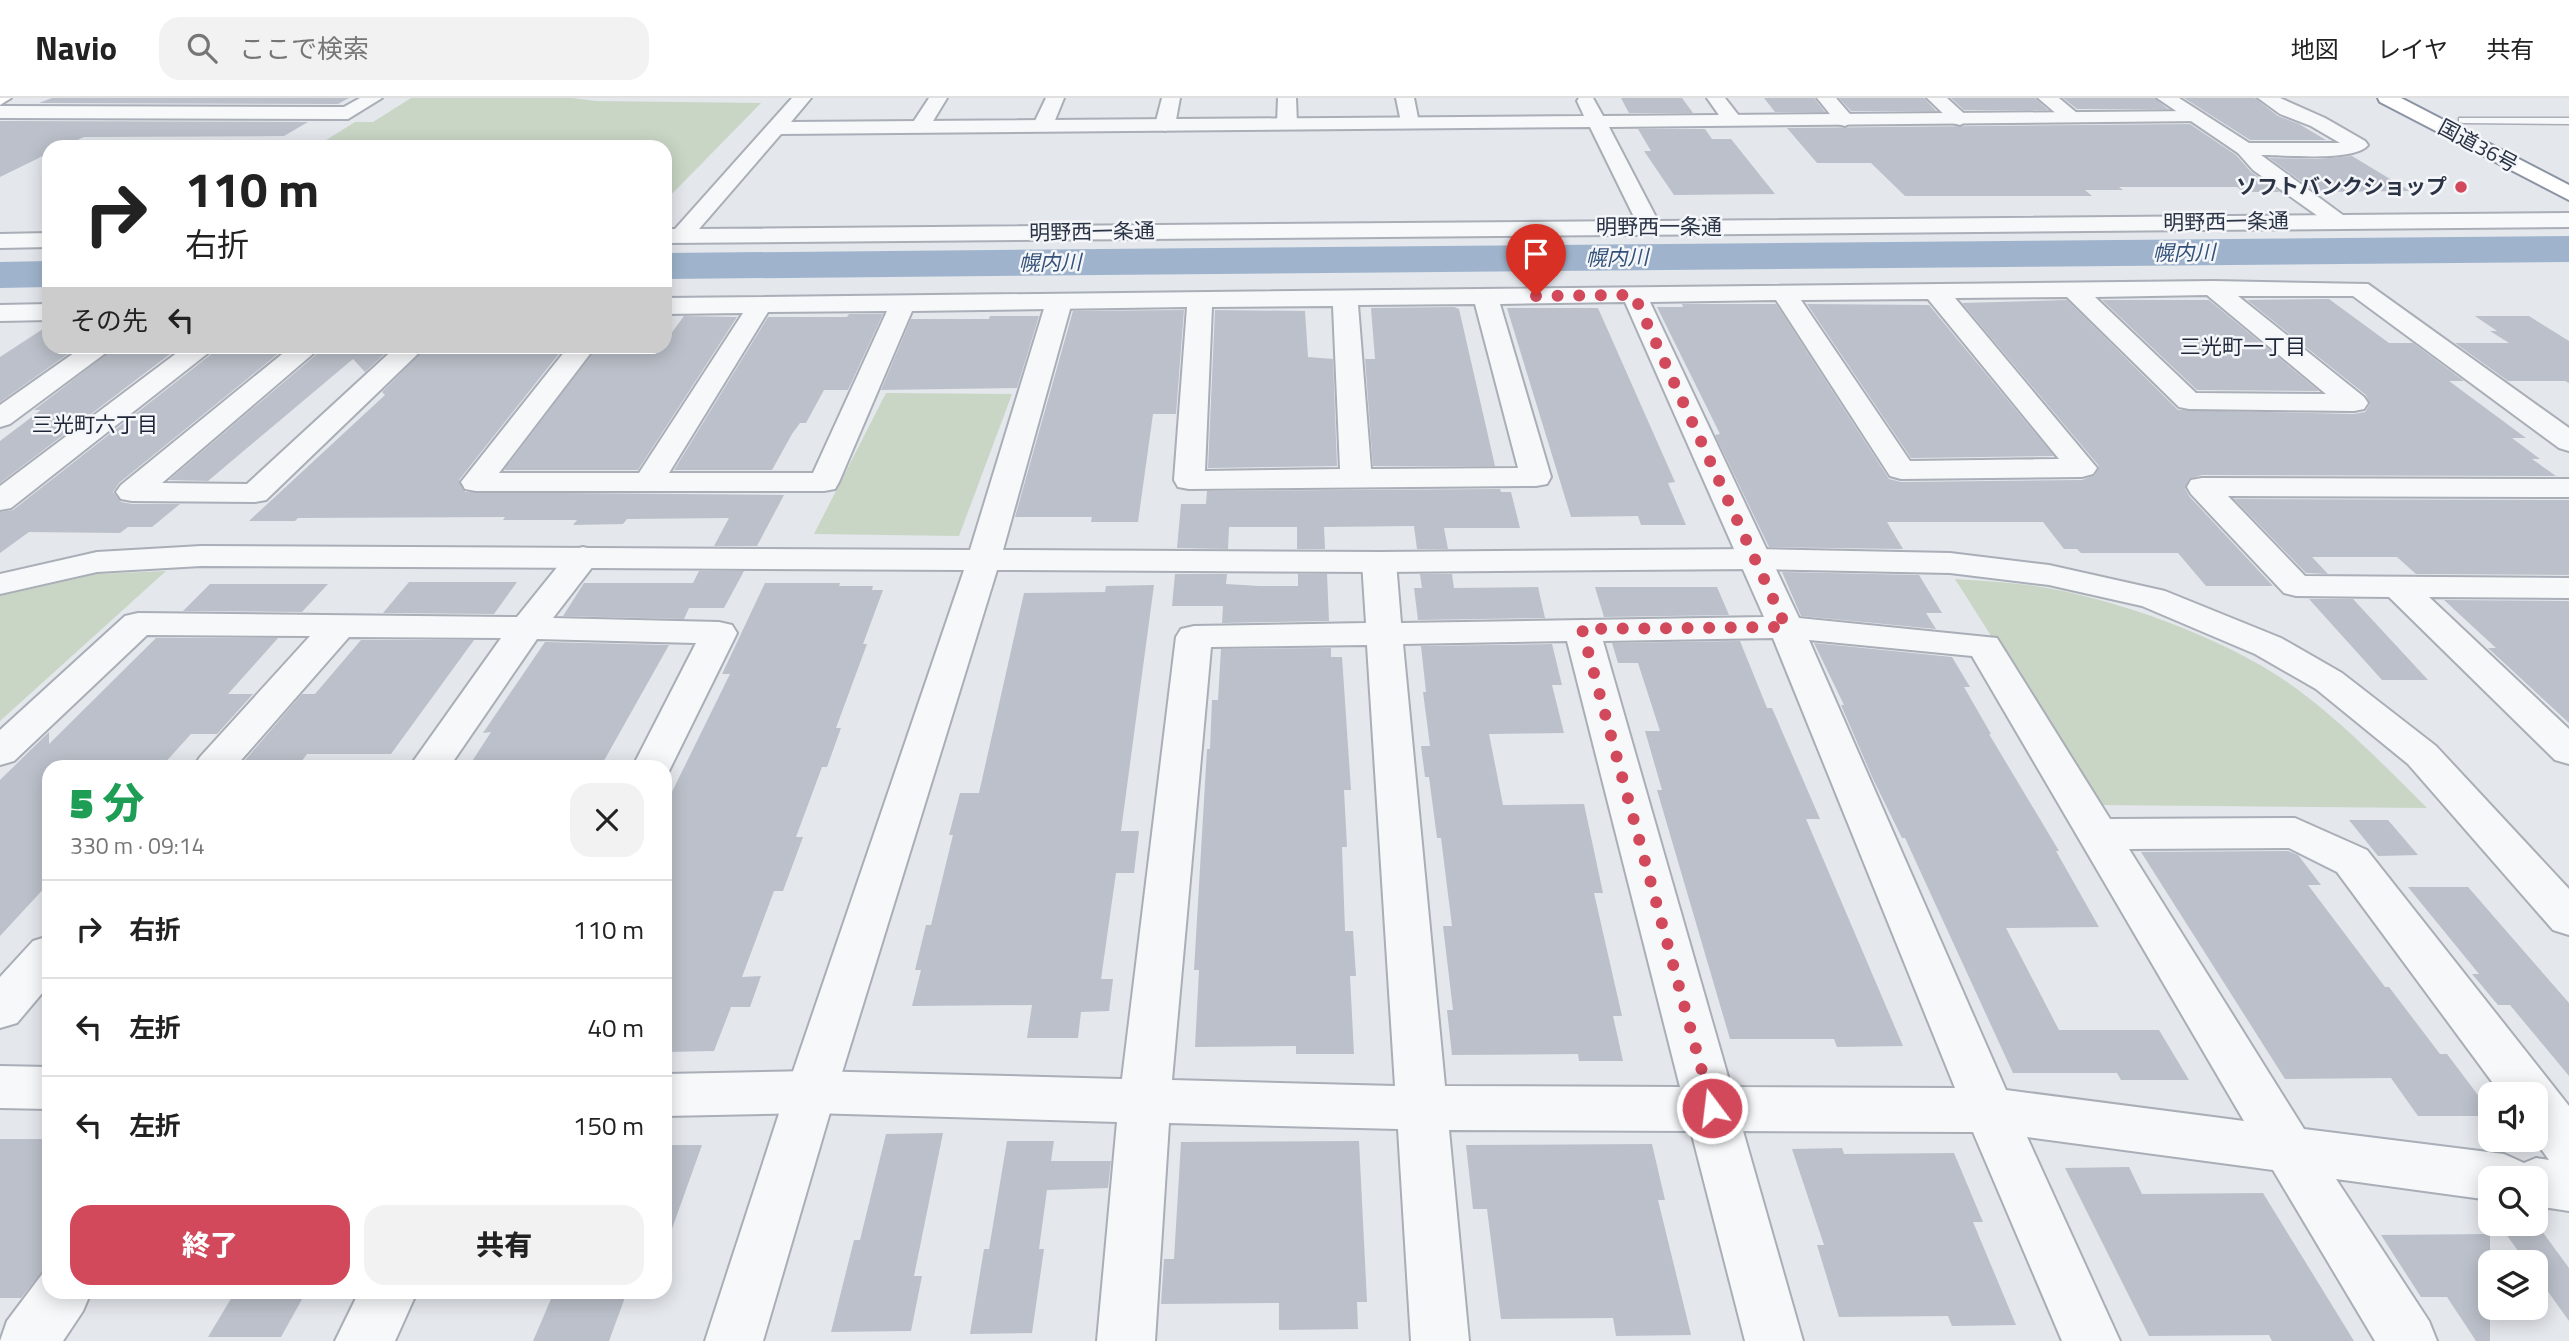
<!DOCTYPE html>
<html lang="ja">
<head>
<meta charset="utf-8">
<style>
  :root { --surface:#fff; --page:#f2f2f2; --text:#222; --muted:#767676; --line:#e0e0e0; --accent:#d1495b }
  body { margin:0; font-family:"Titillium Web","Noto Sans JP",sans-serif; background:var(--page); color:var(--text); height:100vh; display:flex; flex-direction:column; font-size:26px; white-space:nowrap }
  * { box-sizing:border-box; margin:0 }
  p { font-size:23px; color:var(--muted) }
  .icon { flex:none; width:38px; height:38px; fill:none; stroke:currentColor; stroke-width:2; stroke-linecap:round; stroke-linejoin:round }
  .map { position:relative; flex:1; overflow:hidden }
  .details { position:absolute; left:42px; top:662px; width:630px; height:539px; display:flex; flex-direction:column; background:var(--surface); border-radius:21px; box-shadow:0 4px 18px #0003 }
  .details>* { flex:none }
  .guide { position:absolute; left:42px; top:42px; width:630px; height:214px; border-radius:21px; box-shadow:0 4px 18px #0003; background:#fff; color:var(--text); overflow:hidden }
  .controls { position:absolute; left:2478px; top:984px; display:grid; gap:14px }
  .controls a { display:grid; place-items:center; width:70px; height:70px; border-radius:14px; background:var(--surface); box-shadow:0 4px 18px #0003; font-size:35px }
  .pin { position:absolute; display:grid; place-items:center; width:60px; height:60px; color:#fff; margin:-72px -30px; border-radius:50% 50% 50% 0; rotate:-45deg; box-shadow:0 0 7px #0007 }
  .pin .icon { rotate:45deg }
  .me { position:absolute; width:77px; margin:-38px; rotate:345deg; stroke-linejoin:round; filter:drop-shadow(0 0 5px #0008) }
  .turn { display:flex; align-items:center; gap:24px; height:147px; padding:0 28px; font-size:32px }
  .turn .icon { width:91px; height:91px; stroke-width:2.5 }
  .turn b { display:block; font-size:49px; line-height:60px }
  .then { display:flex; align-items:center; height:66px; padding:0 28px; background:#0003; gap:14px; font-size:26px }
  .round { display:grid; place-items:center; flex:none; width:74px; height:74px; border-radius:21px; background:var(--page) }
  .head { display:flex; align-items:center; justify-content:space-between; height:119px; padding:0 28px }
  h1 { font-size:42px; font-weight:800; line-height:52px; color:#1e9e55 }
  .primary-button { display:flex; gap:14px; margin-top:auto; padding:14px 28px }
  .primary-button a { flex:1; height:80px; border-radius:21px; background:var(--accent); color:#fff; font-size:28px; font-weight:800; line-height:80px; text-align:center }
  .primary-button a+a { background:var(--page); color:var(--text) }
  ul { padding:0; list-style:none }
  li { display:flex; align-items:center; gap:21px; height:98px; padding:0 28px; border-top:2px solid var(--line) }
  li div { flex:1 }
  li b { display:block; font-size:26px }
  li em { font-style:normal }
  header { display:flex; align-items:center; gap:42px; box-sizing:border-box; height:98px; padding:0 35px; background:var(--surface); border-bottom:2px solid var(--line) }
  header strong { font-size:33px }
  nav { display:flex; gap:38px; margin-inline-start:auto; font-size:24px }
  .search { width:490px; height:63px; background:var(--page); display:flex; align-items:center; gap:18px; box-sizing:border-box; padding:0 24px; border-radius:21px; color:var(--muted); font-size:26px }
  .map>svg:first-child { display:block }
  .green { fill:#c9d6c5 }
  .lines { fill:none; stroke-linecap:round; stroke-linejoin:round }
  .river { fill:#9fb4cc; fill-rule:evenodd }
  .building { fill:#bbc0ca }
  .service-casing { stroke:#a9aeb7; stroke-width:3 }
  .minor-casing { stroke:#a9aeb7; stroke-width:4 }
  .tertiary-casing { stroke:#a9aeb7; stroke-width:4 }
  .secondary-casing { stroke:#a9aeb7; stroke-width:4 }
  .trunk-casing { stroke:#8b94a3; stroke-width:4 }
  .service { fill:#f7f8fa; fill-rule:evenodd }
  .minor { fill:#f7f8fa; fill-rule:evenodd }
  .tertiary { fill:#f7f8fa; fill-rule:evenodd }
  .secondary { fill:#fff; fill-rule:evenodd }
  .trunk { fill:#fff; fill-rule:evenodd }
  .route { stroke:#d1495b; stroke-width:12; stroke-dasharray:0 21.6 }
  .poi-dot { fill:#d1495b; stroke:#f4f6f9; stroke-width:2.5 }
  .labels { text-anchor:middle; stroke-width:5; stroke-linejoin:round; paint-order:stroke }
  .far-street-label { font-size:21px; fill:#2b3445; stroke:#f4f6f9 }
  .far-poi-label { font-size:21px; font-weight:bold; fill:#2b3445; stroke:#f4f6f9; text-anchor:end }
  .far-water-label { font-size:21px; font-style:italic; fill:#34527a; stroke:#f4f6f9 }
  .far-neighbourhood-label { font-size:21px; fill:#1d2536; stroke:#f4f6f9 }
</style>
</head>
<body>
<header>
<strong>Navio</strong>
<div class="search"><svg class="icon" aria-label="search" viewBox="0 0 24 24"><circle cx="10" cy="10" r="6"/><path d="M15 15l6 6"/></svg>ここで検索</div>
<nav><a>地図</a><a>レイヤ</a><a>共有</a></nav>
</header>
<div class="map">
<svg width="2569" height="1243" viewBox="0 0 2569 1243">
  <rect width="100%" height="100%" fill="#e4e7ec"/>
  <g class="green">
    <path d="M411,0H573L596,3L761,5L665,103V49H315L355,24H373Z"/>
    <path d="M886,295L1012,296L959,438L814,436Z"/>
    <path d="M166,473L0,623V498L97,476Z"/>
    <path d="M1955,481C1981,483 2008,484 2035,488C2116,500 2231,542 2297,591C2344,626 2385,668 2427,710L2098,707Z"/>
  </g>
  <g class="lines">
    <g class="river">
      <path d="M2569,138V164L665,181V155Z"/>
      <path d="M49,163V189L0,190V164Z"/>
    </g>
  </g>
  <g class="building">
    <path d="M52,0H349L338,6L39,5Z"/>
    <path d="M1621,0H1682L1693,15H1629Z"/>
    <path d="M1764,0H1814L1825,14H1775Z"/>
    <path d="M1839,0H1924L1936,13H1851Z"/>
    <path d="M1951,0H2035L2048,12H1964Z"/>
    <path d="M2063,0H2154L2168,11H2077Z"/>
    <path d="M2184,0H2255L2278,18L2299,26L2326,42H2250Z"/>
    <path d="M0,23H1L308,24L284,38L84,39L62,49H49V55L0,79Z"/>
    <path d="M2190,26L2236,57L2251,74L2280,94H2244L2237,89H2119L2123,92H2085L2092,98H1905L1871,65H1817L1787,30Z"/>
    <path d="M1638,31H1705L1712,41H1731L1775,96L1674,97L1644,53H1651Z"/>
    <path d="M2352,58L2410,93L2316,94L2269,60L2318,61Z"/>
    <path d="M2329,201L2389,245H2413L2464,283H2449L2526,340H2512L2540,361H2532L2556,378L2202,377L2189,381L2185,390L2189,398L2273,488H2206L2178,455H2081L2077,451H2064L2043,424H1887L1903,451L1769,449L1715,337L1720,336L1657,209H1683L1682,206H1776L1889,381L1901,384L2082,382L2095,377L2099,368L1962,205L2067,202L2178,312L2354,316L2365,314L2370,306L2366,297L2247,202Z"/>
    <path d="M2102,202H2209L2319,293L2197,292Z"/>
    <path d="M1807,206L1929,207L2054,358L1911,360Z"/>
    <path d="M1454,209L1459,211L1495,368H1373L1365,261H1375L1371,210Z"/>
    <path d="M1507,210H1598L1675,384L1668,385L1686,427H1641L1638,418L1571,419Z"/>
    <path d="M1184,212L1176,316H1153L1138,424H1091L1092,419H1015L1073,213Z"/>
    <path d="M1215,212L1305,213L1308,259L1333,261L1337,368L1208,370Z"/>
    <path d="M849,216H883L848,292H824L806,325H800L792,336L772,372H674L768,219H847Z"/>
    <path d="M684,218L737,219L638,372H504L598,248H665V244Z"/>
    <path d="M990,218H1039L1017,290L881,292L911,221H989Z"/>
    <path d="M2475,218H2529L2569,243V285L2565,283H2508L2455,245H2509L2490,233H2497Z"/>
    <path d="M49,227V248H79L0,304V259Z"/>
    <path d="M117,248H174L168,253H174L0,385V343L41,312H34Z"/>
    <path d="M342,248H393L365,274L353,261L208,383L169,382L318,255L349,256Z"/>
    <path d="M428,248H565L459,382L465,394L784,397L757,448H714L729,420L627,421L623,426L573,427L577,422H503L505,419L298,420L295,423H249L385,297L382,294Z"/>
    <path d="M214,254L279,255L119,385L113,394L121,404L132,406H180L152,429H128L120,435L29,434L0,455V414L13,412Z"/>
    <path d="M1500,391L1501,394H1511L1520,430H1444L1448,451H1417L1414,428L1324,429L1325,451H1297V429H1229L1228,451L1177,450L1181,406H1206L1207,393Z"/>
    <path d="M2234,401L2569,402V477L2416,476L2397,459H2312L2328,476L2306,475Z"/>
    <path d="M699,473H744L724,510H689L684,521L563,518L584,485H693Z"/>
    <path d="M1782,474L1919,477L1942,515H1926L1936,531L1801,518Z"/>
    <path d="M1175,476H1227L1226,486L1259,488H1298V476H1327L1329,523L1222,525L1223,508H1172Z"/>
    <path d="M1420,476H1452L1454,490L1538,489L1545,520L1418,522L1414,490H1422Z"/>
    <path d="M409,484H517L494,516L383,515Z"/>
    <path d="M765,485H840L839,488H873L872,492H883L863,546H867L836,630H841L827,669H822L796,739H803L783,793H774L742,879L761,878L750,909H731L714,953L665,954V708L730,576H722Z"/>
    <path d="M210,486H328L302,514L183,513Z"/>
    <path d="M1154,487L1121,733H1139L1134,775H1116L1101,881H1113L1109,913L1081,914L1078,940H1027L1032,907L912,908L921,872H915L926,827H931L953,737H949L960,695H979L1024,495L1105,494L1106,488Z"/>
    <path d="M1595,489H1717L1729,517L1604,519Z"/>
    <path d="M2309,501H2353L2428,582H2382Z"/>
    <path d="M2444,502L2569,503V625L2488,550H2496Z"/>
    <path d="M156,540H278L228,596H253L217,636H191L162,668H49V785L0,838V682L49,634V646Z"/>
    <path d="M361,542H474L391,656H307L299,667L240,668L302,596H315Z"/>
    <path d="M1740,543L1767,610H1772L1820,721H1806L1903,948L1837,949L1834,941H1730L1657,692H1662L1645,633H1660L1638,565H1618L1612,545Z"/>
    <path d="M545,544L669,547L601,668H469L491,634L483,635Z"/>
    <path d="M1814,545L1952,559L1970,589H1964L1991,636H1989L2059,753H2056L2099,829L2006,830L2059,932H2159L2189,982H2121L2117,975H2013L1905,740H1902L1873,681L1841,607H1844Z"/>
    <path d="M1552,546L1562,587H1552L1564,635L1489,636L1503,707L1584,706L1603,795H1594L1622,918H1613L1623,963H1579L1578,956L1452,957L1447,912H1453L1443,828H1452L1441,740H1437L1429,679H1425L1421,648H1430L1423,594H1426L1421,548Z"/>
    <path d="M1331,550V559H1342L1351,692H1344L1347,749H1342L1345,833H1353L1356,878H1350L1354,956H1296V948L1195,949L1199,872H1194L1207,651H1210L1212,602H1218L1221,551Z"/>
    <path d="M2349,722H2388L2418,757L2378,758Z"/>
    <path d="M2288,753L2298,757L2321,787H2308L2385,889H2389L2440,956H2447L2490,1013V1018H2418L2391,980L2285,981L2141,754Z"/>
    <path d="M2408,789H2468L2569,905V978L2510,907H2498L2472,876H2479Z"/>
    <path d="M943,1035L914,1178H922L911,1233L831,1234L854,1142H860L886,1036Z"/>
    <path d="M0,1041H49V1165L21,1200H0Z"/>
    <path d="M1007,1043H1054L1051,1063H1111L1108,1090L1047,1092L1039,1151H1044L1032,1235L970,1236L984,1151H989Z"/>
    <path d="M1359,1043L1367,1204H1357L1358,1231L1279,1232V1205L1161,1206L1164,1161H1174L1181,1044Z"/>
    <path d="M1652,1046L1665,1102H1658L1691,1237L1616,1238L1613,1220L1501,1221L1487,1111H1473L1466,1047Z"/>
    <path d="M665,1047H702L669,1139L665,1138Z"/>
    <path d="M1842,1050L1844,1056L1954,1055L1983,1124H1973L2016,1227L1952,1228L1948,1218L1839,1219L1817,1147H1824L1792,1051Z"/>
    <path d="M2129,1069L2142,1096L2263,1095L2354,1243H2272L2269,1237L2149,1238L2065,1070Z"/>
    <path d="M2498,1125H2536L2569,1170V1223L2536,1177V1164H2526Z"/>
    <path d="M2490,1136V1243H2476L2447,1199H2421L2381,1137Z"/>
    <path d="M235,1194H306L281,1239H208Z"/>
    <path d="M554,1194H627L609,1243H533Z"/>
  </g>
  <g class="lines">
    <g class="service-casing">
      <path id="service" d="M2459,20H2569V26L2463,25L2459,24Z"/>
    </g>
    <g class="minor-casing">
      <g id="minor">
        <path d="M360,0H382L348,21L0,20V8L344,9Z"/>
        <path d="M929,0H947L927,33H913L910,29Z"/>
        <path d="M1046,0H1064L1053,27L1043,33L1033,27Z"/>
        <path d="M1162,0H1180L1175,27L1165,33L1155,27Z"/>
        <path d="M1278,0H1296L1297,26L1294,30H1280L1277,26Z"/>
        <path d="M1396,0H1414L1419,25L1416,29H1402Z"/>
        <path d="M1707,0H1725L1743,23L1740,27H1726Z"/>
        <path d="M1817,0H1836L1855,22L1845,28L1838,26Z"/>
        <path d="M1927,0H1947L1970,21L1960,27L1953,25Z"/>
        <path d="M2038,0H2059L2083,20L2080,24H2066Z"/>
        <path d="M2157,0H2179L2249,45H2340L2311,28L2280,16L2258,0H2280L2325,20L2365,43L2368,47C2355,64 2284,57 2261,57L2351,123L2348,128H2332L2253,72L2238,55Z"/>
        <path d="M2213,183L2368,186L2569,330V353L2559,350L2353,198H2238L2364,299L2368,305L2364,311L2354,313L2189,311L2179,309L2067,199L1955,200L2097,370L2093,376L2082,379L1901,381L1890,378L1776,202L1650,204L1799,520L1997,540L2110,721L2295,720L2367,752L2569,1008V1113L2536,1108V1080H2490V1102L2336,1081L2429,1223L2437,1243H2375L2273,1072L2027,1039L2120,1243H2062L1973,1034L1743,1033L1803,1243H1745L1691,1033L1449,1032L1469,1243H1411L1398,1031L1169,1025L1155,1243H1097L1117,1024L811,1015L665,1018V976L811,973L1122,981L1176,539L1181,531L1194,528L1366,525L1362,464L1367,457L1379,454L1391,457L1396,464L1401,525L1764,519L1625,204L1500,206L1551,379L1547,386L1536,388L1189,391L1178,389L1174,382L1187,209L912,213L839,384L835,391L824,393H476L465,391L461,384L569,248H596L499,375H639L743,215L665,216V200ZM2207,197L2326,296L2196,295L2095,199ZM1928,201L2059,361L1910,363L1801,202ZM1475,206L1518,370L1371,371L1358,207ZM1333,208L1340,371L1205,373L1212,209ZM887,213L813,375H669L768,214ZM1773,540L1955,990L1731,989L1603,543ZM1809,542L1972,558L2244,1023L2006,992ZM1567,543L1680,989L1445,988L1403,546ZM1367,547L1395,988L1172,982L1211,549ZM2289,750L2337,774L2501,996H2536L2534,1041L2549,1062L2536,1060L2524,1065L2504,1056L2304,1031L2129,751Z"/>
        <path d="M49,206V222L0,223V207Z"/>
        <path d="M84,248H115L10,326L0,329V307Z"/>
        <path d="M186,248H217L11,410L0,412V388Z"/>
        <path d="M292,248H322L162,385L247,386L397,248H426L266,402L255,404L132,403L121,401L116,394L121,387Z"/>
        <path d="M2202,380L2569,381V399L2228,398L2305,478L2569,480V500L2429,499L2569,631V666L2555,662L2389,499L2296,498L2284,495L2191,396L2187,389L2191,382Z"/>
        <path d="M583,449L595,452L600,459L553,520L719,524L732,527L737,535L667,677L665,678V668H633L696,545L537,541L450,668H410L501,540L349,539L236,668H194L200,659L310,538L147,537L14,663L0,667V632L125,518L138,515L517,519L571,452Z"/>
        <path d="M49,838V887L17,925L0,930V879L33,843Z"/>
        <path d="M0,968L49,969V1011L0,1010Z"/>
        <path d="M49,1172V1194H91L83,1213L63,1243H0L7,1223L43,1175Z"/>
        <path d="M359,1194H417L395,1243H335Z"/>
      </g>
    </g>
    <g class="tertiary-casing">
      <g id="tertiary">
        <path d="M792,0H811L791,24L1584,18L1577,3L1579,0H1593L1603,18L2195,13L2202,15L2205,19L2202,23L1609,29L1658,123L2569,115V129L665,145V131H675ZM1590,29L1636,123L699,131L781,36Z"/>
        <path d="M49,135V149L0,150V136Z"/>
        <path d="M1059,196L1068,199L1072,204L1003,452L1379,454L1755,451L1950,455L2049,467L2165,493L2281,540L2342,575L2436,648L2569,791V837L2553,832L2408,666L2316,591L2255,556L2142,508L2049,487L1950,475L1755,471L1379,474L997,472L836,994L763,1243H705L786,994L964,472L201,468L97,474L0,496V476L97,454L201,448L970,452L1046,204L1050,199Z"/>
      </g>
    </g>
    <g class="secondary-casing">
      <path id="secondary" d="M0,0H11L0,7Z"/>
    </g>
    <g class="trunk-casing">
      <path id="trunk" d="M2378,0H2401L2569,87V102L2380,4Z"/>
    </g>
    <use href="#service" class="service"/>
    <use href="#minor" class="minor"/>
    <use href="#tertiary" class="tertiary"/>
    <use href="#secondary" class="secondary"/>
    <use href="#trunk" class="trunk"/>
  </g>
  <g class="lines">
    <path class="route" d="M1536,198L1634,197L1786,529L1582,531L1712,1010"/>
  </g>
  <circle class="poi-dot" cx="2461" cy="89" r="7"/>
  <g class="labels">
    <g class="far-street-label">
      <text transform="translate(2478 48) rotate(28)" y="7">国道36号</text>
      <text transform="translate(2226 124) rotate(-1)" y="7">明野西一条通</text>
      <text x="1659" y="136">明野西一条通</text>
      <text transform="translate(1092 134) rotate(-1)" y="7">明野西一条通</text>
    </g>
    <g class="far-poi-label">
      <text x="2447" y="96">ソフトバンクショップ</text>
    </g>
    <g class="far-water-label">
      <text transform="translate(2184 155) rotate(-1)" y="7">幌内川</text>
      <text transform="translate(1617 160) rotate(-1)" y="7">幌内川</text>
      <text transform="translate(1050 165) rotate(-1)" y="7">幌内川</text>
    </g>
    <g class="far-neighbourhood-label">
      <text x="2243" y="256">三光町一丁目</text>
      <text x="95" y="334">三光町六丁目</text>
    </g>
  </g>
</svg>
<div class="controls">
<a><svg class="icon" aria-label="sound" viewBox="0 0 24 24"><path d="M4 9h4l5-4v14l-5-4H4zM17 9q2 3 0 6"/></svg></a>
<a><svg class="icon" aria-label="search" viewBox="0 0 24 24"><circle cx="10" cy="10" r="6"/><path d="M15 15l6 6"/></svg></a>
<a><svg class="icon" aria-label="layers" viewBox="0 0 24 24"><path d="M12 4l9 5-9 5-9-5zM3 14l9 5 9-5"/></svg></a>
</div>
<div class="pin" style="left:1536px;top:198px;background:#d93025"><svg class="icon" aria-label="arrive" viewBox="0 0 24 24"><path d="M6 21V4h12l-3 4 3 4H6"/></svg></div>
<svg class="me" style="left:1712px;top:1010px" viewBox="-20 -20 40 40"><circle r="17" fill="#d1495b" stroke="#fff" stroke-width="3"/><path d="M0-11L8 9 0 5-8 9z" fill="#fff"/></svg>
<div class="guide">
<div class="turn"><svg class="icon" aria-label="right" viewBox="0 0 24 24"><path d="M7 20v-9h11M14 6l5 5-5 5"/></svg><div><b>110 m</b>右折</div></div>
<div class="then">その先<svg class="icon" aria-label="left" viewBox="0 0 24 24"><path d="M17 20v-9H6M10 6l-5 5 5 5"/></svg></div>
</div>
<section class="details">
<div class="head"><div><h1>5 分</h1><p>330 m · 09:14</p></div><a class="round"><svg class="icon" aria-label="close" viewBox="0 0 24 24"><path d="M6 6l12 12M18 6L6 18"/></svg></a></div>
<ul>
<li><svg class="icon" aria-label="right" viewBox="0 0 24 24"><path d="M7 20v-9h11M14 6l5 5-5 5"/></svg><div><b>右折</b></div><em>110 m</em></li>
<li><svg class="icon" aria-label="left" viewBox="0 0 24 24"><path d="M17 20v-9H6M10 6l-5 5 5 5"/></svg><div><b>左折</b></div><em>40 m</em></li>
<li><svg class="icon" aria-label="left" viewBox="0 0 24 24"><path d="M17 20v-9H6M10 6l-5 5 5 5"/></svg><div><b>左折</b></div><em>150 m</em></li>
</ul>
<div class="primary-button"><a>終了</a><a>共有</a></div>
</section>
</div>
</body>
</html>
